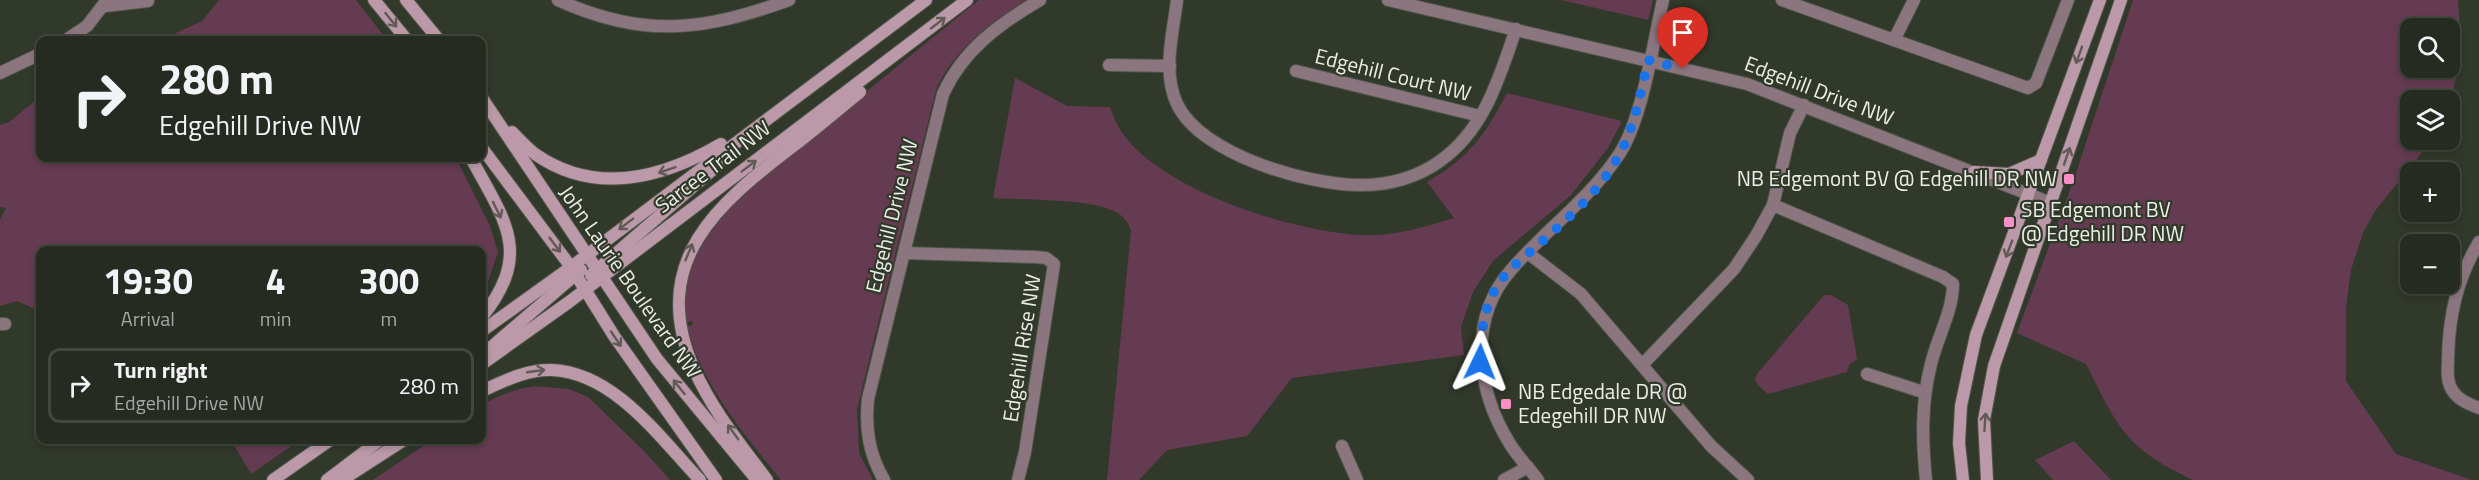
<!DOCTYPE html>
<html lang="en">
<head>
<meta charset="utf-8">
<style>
  :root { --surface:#252b20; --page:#2d3329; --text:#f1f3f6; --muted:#a3a7a5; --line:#42473e }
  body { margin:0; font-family:"Titillium Web",sans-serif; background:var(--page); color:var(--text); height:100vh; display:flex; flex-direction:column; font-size:22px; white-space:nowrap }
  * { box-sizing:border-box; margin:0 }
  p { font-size:20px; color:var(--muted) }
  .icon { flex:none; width:33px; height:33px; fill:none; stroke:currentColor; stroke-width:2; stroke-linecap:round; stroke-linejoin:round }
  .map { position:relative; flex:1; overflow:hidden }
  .drawer { position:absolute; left:36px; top:246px; width:450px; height:198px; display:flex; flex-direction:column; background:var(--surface); border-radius:12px; box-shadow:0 3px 9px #0003,0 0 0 2px var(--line) }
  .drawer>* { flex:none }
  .top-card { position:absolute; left:36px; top:36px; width:450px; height:126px; border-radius:12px; box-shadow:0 3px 9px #0003,0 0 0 2px var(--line); background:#252b20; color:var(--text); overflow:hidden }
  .tools { position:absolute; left:2400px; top:18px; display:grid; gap:12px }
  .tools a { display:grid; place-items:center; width:60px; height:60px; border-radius:12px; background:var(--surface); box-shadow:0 3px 9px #0003,0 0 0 2px var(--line); font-size:30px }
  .pin { position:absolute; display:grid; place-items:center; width:51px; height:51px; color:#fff; margin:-62px -26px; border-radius:50% 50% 50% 0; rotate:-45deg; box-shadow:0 0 6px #0007 }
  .pin .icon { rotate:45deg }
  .me { position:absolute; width:66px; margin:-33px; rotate:2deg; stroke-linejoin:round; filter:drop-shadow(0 0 4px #0008) }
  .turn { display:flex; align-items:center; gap:21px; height:126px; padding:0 24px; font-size:27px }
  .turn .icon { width:78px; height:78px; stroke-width:2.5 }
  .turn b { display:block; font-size:42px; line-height:51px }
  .eta { display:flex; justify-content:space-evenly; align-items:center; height:102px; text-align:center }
  .eta b { font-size:36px; font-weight:700; line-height:42px }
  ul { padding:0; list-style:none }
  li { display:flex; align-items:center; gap:18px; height:75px; margin:0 12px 9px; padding:0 12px; border:3px solid var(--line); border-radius:12px }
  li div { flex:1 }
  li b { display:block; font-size:22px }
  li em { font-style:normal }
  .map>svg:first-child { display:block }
  .green { fill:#653b51; fill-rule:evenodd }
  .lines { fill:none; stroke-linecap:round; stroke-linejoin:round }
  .minor-casing { stroke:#4f5649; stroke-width:14 }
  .tertiary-casing { stroke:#4f5649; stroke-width:14 }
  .secondary-casing { stroke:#4f5649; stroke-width:14 }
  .minor { stroke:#8b7680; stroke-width:12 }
  .tertiary { stroke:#8b7680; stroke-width:12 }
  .secondary { stroke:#bb99a9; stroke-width:12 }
  .oneway { stroke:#615b57 }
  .route { stroke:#1a73e8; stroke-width:10; stroke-dasharray:0 18 }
  .poi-dot { fill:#fa8fc7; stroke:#31392b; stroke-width:2 }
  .labels { text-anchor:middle; stroke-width:4.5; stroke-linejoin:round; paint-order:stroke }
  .street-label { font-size:21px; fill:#ebf0e7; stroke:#31392b }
  .poi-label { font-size:21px; fill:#ebf0e7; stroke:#31392b; text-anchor:start }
</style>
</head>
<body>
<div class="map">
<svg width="2479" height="480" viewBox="0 0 2479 480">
  <rect width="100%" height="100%" fill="#31392b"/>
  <g class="green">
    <path d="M219,0H356L387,40H161L202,21Z"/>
    <path d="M979,0H1028C991,21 952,51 936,90L857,409L859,453L873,480H781C744,434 701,384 687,326L693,325L692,321L686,323L684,305L685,282L693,257L715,222L767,172Z"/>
    <path d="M1561,0H1653L1648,20Z"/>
    <path d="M2133,0H2458L2462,54L2450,102L2410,100V140H2432L2375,211L2363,233L2351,270L2346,307V381L2396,454L2472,480H2193C2124,447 2119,429 2086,364L2017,333L2074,179ZM2410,28H2450V68H2410Z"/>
    <path d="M1015,78L1067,106L1110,107C1114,119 1119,130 1127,139C1171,193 1292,231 1360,235C1392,237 1424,227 1454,218L1427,182C1470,157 1484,136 1507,93L1622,121L1608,148L1571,195L1493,261L1473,292L1461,327L1464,355L1292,378L1247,436L1167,450L1139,480H1107L1131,230C1127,221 1124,217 1116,212C1091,198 1024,200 993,198Z"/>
    <path d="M40,97V158H456L490,226L498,252L483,296L482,298V250H40V304L33,308L17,301L0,306V220L6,208L0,207V125L9,122Z"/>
    <path d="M1824,295H1831L1848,305L1857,359L1849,365L1847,372L1768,394L1758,385L1755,380L1757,374Z"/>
    <path d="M535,386L569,389L588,397L645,452L670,480H373L432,440H482V405C499,395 515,389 535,386Z"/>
    <path d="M231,440H300L251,474Z"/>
    <path d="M2074,441L2111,480H2053L2035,460Z"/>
  </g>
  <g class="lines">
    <g class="minor-casing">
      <g id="minor">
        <path d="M558,0C644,39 703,31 789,0"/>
        <path d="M1177,0C1173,34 1162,71 1177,104C1201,155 1310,186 1363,185C1390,185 1418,177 1440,161C1485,129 1499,78 1516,29"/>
        <path d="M1388,0L1747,84L2051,203"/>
        <path d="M1782,0L2028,88L2036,83L2068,0"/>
        <path d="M105,6L148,1"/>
        <path d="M66,40L87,26L107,0"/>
        <path d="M1894,40L1914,0"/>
        <path d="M1109,65L1170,66"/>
        <path d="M1296,71L1480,116"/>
        <path d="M0,73L40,54"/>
        <path d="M1773,205L1943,277L1953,284C1953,311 1937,338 1931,364C1921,403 1922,441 1926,480"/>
        <path d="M2479,242C2457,279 2449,315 2448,358C2448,369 2446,380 2452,390C2458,400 2469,404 2479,408"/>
        <path d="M904,253L1036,257L1046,258L1054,264L1025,452L1018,480"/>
        <path d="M1528,253L1581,294L1711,446L1748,480"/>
        <path d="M0,324H5"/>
        <path d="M1642,365L1734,269L1756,236L1773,205L1790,133L1804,105"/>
        <path d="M1867,374L1923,392"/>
        <path d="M1342,446L1357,480"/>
        <path d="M884,480C869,454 865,429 868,399L943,94C963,50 999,24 1040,0"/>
        <path d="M1504,480L1528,467"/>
      </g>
    </g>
    <g class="tertiary-casing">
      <path id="tertiary" d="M1538,480C1529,468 1518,457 1510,444C1477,391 1467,320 1511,270C1546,229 1590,199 1620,153C1643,116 1653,44 1663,0"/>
    </g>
    <g class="secondary-casing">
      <g id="secondary">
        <path d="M374,0L407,40"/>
        <path d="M406,0L439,40"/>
        <path d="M482,98L657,359L757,480"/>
        <path d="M512,132C519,139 527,148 535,154C595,196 663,178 721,144"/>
        <path d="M482,148L571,267L614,336L716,480"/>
        <path d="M471,158C505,221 533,253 482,317"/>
        <path d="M1974,172L2009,174L2041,160"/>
        <path d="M591,275L718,165"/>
        <path d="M482,331L571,267L926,0"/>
        <path d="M482,355L581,270"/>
        <path d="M482,364L569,302L967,0"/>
        <path d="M482,391C504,381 527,369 552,370C615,373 660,438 700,480"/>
        <path d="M273,480L330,440"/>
        <path d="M327,480L380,440"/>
        <path d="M342,480L404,440"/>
        <path d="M767,480C741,445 712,410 694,369C647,262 717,204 796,144C818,127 839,109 860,92"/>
        <path d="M1963,480L1959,443L1961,406L1976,335L2100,0"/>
        <path d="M1987,480L1984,420L1994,366L2121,0"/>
      </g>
    </g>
    <use href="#minor" class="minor"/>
    <use href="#tertiary" class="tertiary"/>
    <use href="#secondary" class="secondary"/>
  </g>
  <defs><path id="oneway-shaft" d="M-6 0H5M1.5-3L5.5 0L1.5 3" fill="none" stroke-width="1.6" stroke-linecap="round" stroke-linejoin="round" transform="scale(1.5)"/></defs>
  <g class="oneway">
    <use href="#oneway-shaft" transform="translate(391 20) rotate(51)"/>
    <use href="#oneway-shaft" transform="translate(938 23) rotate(-38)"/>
    <use href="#oneway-shaft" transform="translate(2079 55) rotate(110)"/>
    <use href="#oneway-shaft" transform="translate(2067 156) rotate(-71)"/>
    <use href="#oneway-shaft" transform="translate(749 166) rotate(-37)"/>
    <use href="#oneway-shaft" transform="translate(667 170) rotate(161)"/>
    <use href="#oneway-shaft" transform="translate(497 210) rotate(64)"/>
    <use href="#oneway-shaft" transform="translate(626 224) rotate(143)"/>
    <use href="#oneway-shaft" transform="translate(555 245) rotate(53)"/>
    <use href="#oneway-shaft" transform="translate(2009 249) rotate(111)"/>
    <use href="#oneway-shaft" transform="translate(689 252) rotate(-67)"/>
    <use href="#oneway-shaft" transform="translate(616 339) rotate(56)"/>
    <use href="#oneway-shaft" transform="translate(536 371) rotate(-8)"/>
    <use href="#oneway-shaft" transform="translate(679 387) rotate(-129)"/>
    <use href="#oneway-shaft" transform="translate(1985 422) rotate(-86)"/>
    <use href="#oneway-shaft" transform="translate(733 432) rotate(-126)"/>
  </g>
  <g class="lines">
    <path class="route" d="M1480,362C1481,335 1483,309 1497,286C1505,273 1517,263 1529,253C1559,226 1593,199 1614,164C1634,132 1640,96 1648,60L1683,69"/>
  </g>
  <g class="poi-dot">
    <rect x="2063" y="173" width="12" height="12" rx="3"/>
    <rect x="2003" y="216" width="12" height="12" rx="3"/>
    <rect x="1500" y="398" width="12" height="12" rx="3"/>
  </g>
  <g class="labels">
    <g class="street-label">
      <text transform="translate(1393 75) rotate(14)" y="7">Edgehill Court NW</text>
      <text transform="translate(1819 91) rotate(21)" y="7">Edgehill Drive NW</text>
      <text transform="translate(713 167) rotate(-37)" y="7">Sarcee Trail NW</text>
      <text transform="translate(892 216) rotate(-76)" y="7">Edgehill Drive NW</text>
      <text transform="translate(630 282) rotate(55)" y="7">John Laurie Boulevard NW</text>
      <text transform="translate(1022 348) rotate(-81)" y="7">Edgehill Rise NW</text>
    </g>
    <g class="poi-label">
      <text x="2057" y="186" text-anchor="end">NB Edgemont BV @ Edgehill DR NW</text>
      <text x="2021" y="217">SB Edgemont BV<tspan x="2021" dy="24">@ Edgehill DR NW</tspan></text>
      <text x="1518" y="399">NB Edgedale DR @<tspan x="1518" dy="24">Edegehill DR NW</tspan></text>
    </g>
  </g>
</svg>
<div class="tools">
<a><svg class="icon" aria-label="search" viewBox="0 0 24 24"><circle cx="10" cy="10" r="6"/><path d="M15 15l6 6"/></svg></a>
<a><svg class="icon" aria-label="layers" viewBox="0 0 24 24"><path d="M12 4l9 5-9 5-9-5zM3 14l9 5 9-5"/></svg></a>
<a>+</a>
<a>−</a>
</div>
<div class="pin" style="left:1683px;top:69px;background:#d93025"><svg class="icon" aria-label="arrive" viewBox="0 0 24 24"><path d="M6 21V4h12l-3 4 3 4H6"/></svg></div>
<svg class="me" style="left:1480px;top:362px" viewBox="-20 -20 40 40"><path d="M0-17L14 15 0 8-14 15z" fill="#1a73e8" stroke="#fff" stroke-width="4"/></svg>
<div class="top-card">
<div class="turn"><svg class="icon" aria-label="right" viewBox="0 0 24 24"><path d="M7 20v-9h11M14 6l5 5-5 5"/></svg><div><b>280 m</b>Edgehill Drive NW</div></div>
</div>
<section class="drawer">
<div class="eta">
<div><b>19:30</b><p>Arrival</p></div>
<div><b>4</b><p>min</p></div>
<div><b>300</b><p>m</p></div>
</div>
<ul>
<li><svg class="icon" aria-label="right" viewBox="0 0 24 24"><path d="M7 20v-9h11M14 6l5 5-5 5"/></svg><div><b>Turn right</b><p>Edgehill Drive NW</p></div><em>280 m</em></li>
</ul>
</section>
</div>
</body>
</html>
